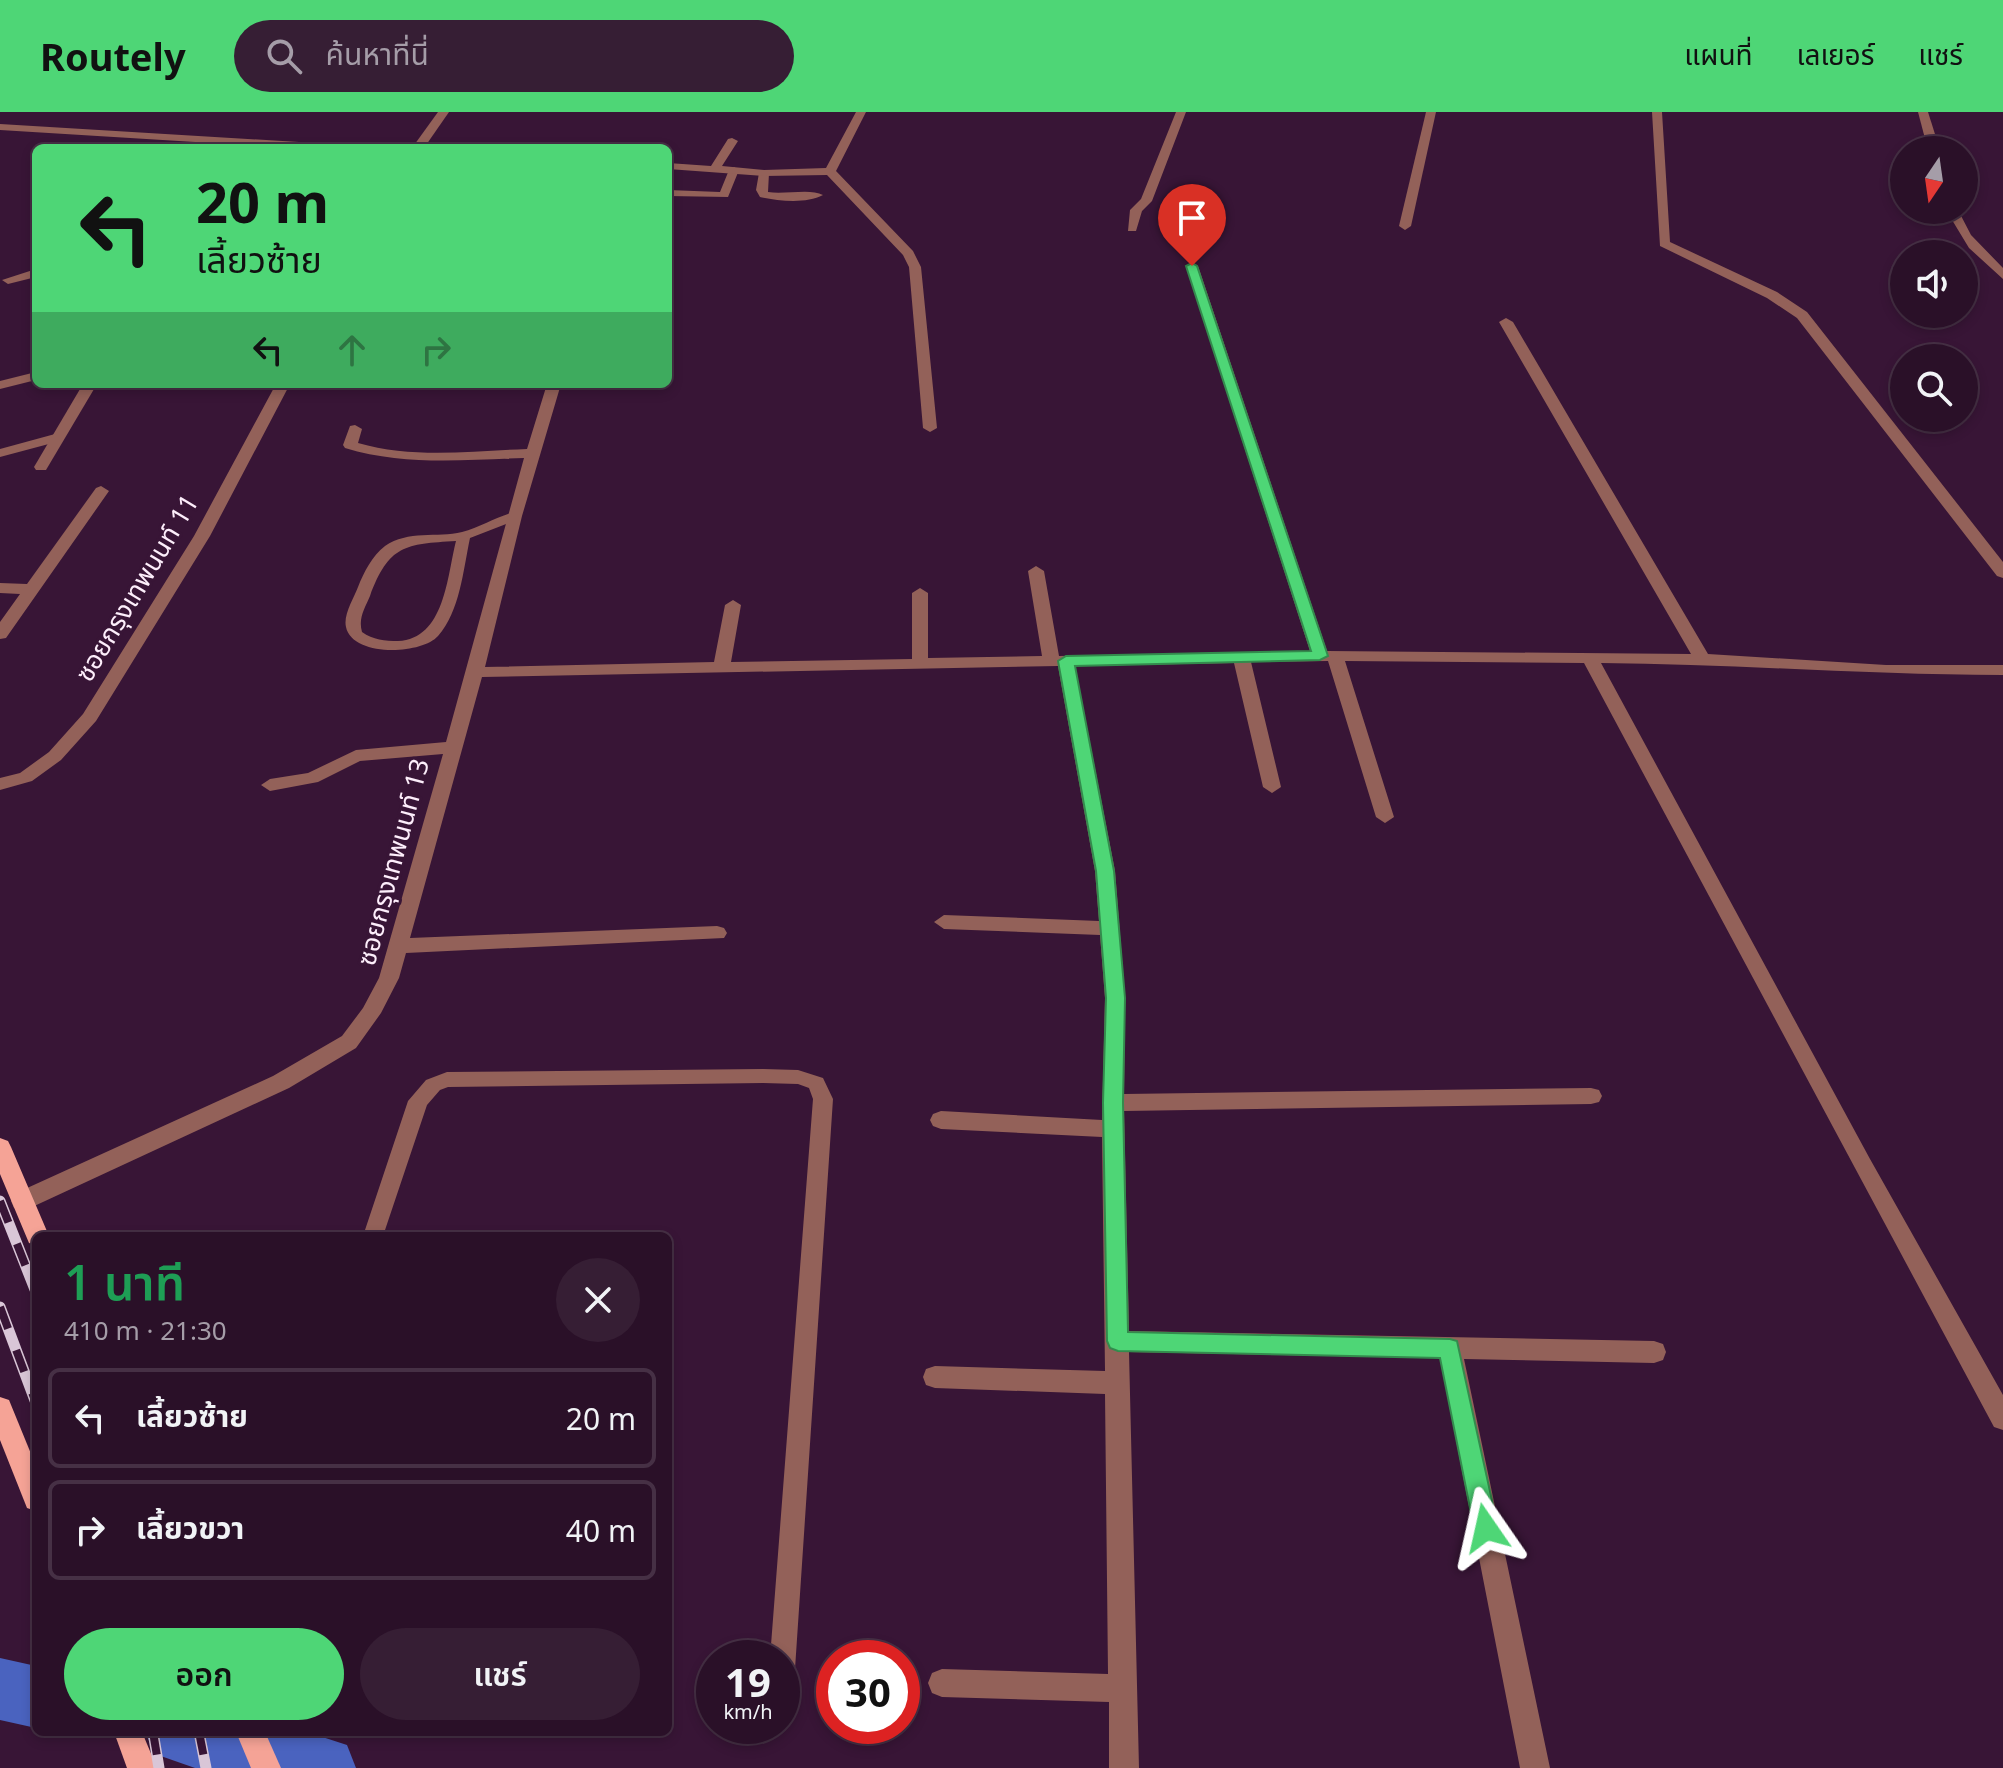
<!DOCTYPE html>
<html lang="th">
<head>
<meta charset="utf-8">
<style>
  :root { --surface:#2a1028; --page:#361e34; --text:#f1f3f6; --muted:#a59da8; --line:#463045; --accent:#4ed676 }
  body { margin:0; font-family:"Noto Sans","Noto Sans Thai",sans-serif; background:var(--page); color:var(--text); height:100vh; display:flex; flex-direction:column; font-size:30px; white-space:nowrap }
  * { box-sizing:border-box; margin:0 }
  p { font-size:26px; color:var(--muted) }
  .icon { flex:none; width:44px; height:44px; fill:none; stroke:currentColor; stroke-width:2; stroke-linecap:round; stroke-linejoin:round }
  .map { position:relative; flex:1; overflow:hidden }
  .panel { position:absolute; left:32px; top:1120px; width:640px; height:504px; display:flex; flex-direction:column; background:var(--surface); border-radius:12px; box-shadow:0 4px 12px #0003,0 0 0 2px var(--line) }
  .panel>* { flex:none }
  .top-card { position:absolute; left:32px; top:32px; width:640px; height:244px; border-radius:12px; box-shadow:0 4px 12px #0003,0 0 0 2px var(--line); background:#4ed676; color:#111; overflow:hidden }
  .needle { width:52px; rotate:193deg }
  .fabs { position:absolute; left:1890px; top:24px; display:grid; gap:16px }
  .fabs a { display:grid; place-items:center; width:88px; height:88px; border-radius:50%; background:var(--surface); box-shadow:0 4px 12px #0003,0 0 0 2px var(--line); font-size:40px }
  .speed { position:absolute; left:696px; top:1528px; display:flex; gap:16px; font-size:40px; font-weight:700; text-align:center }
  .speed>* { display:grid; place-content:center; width:104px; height:104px; border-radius:50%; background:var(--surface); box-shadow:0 4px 12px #0003,0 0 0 2px var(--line); line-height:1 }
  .speed small { font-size:20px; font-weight:400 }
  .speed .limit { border:12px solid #d22; background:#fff; color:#111 }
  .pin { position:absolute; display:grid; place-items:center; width:68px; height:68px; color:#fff; margin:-82px -34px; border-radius:50% 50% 50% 0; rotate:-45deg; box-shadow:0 0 8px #0007 }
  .pin .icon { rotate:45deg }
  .me { position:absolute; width:88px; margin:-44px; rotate:349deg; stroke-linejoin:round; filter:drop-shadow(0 0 6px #0008) }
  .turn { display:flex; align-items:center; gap:28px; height:168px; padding:0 32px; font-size:36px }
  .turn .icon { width:104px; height:104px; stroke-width:2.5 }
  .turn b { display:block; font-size:56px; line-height:68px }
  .lanes { display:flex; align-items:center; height:76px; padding:0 32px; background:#0003; justify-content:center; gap:40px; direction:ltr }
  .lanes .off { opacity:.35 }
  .round { display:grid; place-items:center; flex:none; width:84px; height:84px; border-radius:42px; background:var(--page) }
  .head { display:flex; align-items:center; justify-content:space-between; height:136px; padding:0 32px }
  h1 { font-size:48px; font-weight:600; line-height:60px; color:#1e9e55 }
  .button { display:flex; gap:16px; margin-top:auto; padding:16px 32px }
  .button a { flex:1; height:92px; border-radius:48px; background:var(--accent); color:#111; font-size:32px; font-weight:600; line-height:92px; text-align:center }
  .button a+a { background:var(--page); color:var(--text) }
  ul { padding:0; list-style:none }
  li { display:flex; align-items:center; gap:24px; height:100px; margin:0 16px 12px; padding:0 16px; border:4px solid var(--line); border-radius:12px }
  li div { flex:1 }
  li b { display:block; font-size:30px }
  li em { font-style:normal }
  header { display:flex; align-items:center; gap:48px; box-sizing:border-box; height:112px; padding:0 40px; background:var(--accent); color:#111 }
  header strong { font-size:38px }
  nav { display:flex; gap:44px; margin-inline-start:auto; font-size:28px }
  .search { width:560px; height:72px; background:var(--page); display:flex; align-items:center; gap:20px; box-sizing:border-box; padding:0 28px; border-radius:44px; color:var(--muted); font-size:30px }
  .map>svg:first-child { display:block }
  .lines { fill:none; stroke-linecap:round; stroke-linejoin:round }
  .canal { fill:#4a63bf; fill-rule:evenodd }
  .lane { fill:#936159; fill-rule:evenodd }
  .street { fill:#936159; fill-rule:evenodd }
  .primary { fill:#f5a396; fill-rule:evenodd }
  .rail-casing { stroke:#d9c6d7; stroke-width:11 }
  .rail { stroke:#381536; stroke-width:8; stroke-dasharray:23; stroke-linecap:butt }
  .route { fill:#4ed676; stroke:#338b4d; stroke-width:2 }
  .labels { text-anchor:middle; stroke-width:6; stroke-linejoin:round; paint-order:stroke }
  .street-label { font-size:26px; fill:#fdeefb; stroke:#381536 }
</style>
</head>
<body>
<header>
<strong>Routely</strong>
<div class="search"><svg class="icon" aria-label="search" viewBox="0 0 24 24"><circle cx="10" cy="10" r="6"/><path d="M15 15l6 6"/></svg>ค้นหาที่นี่</div>
<nav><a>แผนที่</a><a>เลเยอร์</a><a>แชร์</a></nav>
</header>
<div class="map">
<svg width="2003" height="1656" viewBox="0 0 2003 1656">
  <rect width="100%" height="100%" fill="#381536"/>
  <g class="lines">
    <g class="canal">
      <path d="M0,1546L36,1554V1616L0,1608Z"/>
      <path d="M145,1620H307L347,1633L356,1656H195L155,1642Z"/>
    </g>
    <g class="lane">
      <path d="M734,55L739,58L728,85L668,84V78L720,80L729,58Z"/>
      <path d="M764,58L769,61L768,80C784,83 810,76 823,83C806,92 779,89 760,85L756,78L759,61Z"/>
      <path d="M55,322L60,323V329L0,345V337Z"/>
      <path d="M514,400L519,401V407L470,426C463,459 460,499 438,524C421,543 352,545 346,515C343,503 354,486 358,475C364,460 372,444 385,434C408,418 437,426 462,420C480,415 496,405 514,400ZM456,429C447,464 445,527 398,529C385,529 373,528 362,520C358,506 365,496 370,484C389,433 405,432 456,429Z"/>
      <path d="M763,957L798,958L823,966L833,987L795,1557L791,1566L782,1570V1546H770L813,987L809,976L798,972L763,971L448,975L440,978L427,993L383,1124H363L408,989L426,968L447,960Z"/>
    </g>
    <g class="street">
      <path d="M438,0H449L424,36H412Z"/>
      <path d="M856,0H866L836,59L913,139L921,155L937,316L930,320L923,316L909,155L903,143L827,63L764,64L668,57V51L711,54L728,27L732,26L738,29L722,54L764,58L826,56Z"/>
      <path d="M1176,0H1186L1152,89L1142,99L1136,119H1128L1130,98L1141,87Z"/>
      <path d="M1426,0H1436L1411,114L1405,118L1399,114Z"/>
      <path d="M1652,0H1662L1670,130L1777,180L1807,200L2003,450V466L1997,464L1797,206L1767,186L1660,134Z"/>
      <path d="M1918,0H1928L1940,38H1928Z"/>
      <path d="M0,12L348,33L354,36H292L0,18Z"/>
      <path d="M1946,98H1958L1971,123L2003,156V167L1969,136Z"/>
      <path d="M1192,150L1198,154L1327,539L1691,542L1499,210L1506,206L1513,210L1708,542L1886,553H2003V563C1869,563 1735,552 1601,551L1870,1047L2003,1283V1318L1994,1315L1584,551L1345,549L1394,705L1385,711L1376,705L1328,549L1251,550L1281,675L1272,681L1263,675L1234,551L1075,554L1115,759L1125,886L1124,982L1591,976L1599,978L1602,984L1599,990L1591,992L1124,999L1129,1219L1654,1229L1663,1232L1666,1240L1663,1248L1654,1251L1464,1247L1550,1656H1520L1440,1246L1129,1240L1139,1656H1109V1590L942,1585L932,1581L928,1571L932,1561L942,1557L1108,1562L1105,1282L935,1276L926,1273L923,1265L926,1257L935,1254L1105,1259L1102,1025L941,1017L933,1014L930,1008L933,1002L941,999L1102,1008L1105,886L1100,823L944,817L934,810L944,803L1099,809L1095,759L1058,554L482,565L410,826L717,814L724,816L727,821L724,826L406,841L399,866L381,901L356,936L289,976L30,1096L22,1098L14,1096L11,1089L14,1082L273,964L342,924L363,896L379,866L443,642L360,649L318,670L270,679L261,673L270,667L308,661L356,638L446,630L524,346C463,348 404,354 345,336L343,333L350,314L355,313L362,317L358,331C413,347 471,339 527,337L547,272H561L522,404L485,555L714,550L725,493L733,488L741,493L731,550L912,547V481L920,476L928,481V546L1042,544L1028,459L1036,454L1044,459L1059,544L1310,539L1186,154Z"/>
      <path d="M36,157V165L8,172L2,168Z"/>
      <path d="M36,260V268L0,277V269Z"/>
      <path d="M83,272H97L46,358H36L34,355Z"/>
      <path d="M276,272H290L210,424L96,609L61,648L32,669L0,678V666L20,661L49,640L83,602L194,424Z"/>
      <path d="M101,374L109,379L6,526L0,527V510L20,482L0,481V471L27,472L96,376Z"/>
    </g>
    <g class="primary">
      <path d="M0,1026L8,1029L11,1035L49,1124H36V1133L29,1131L0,1062Z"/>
      <path d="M0,1285L9,1288L36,1354V1399L27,1396L0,1328Z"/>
      <path d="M114,1620H142L157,1656H127Z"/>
      <path d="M236,1620H265L281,1656H251Z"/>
    </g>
    <g class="rail-casing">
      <g id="rail">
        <path d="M0,1089L36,1180"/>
        <path d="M0,1195L36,1291"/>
        <path d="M153,1620L159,1656"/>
        <path d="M199,1620L206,1656"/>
      </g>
    </g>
    <use href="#rail" class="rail"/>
  </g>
  <path class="route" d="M1192,151L1197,154L1328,544L1320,548L1075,554L1114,759L1125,886L1123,991L1128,1220L1450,1227L1457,1229L1498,1416L1495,1424L1486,1428L1478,1424L1474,1416L1440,1246L1118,1239L1110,1236L1107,1229L1103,991L1106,886L1096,759L1058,549L1066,544L1311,539L1186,154Z"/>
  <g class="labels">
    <g class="street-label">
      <text transform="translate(137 476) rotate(-59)" y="9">ซอยกรุงเทพนนท์ 11</text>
      <text transform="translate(393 750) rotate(-75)" y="9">ซอยกรุงเทพนนท์ 13</text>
    </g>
  </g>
</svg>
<div class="fabs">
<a><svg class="needle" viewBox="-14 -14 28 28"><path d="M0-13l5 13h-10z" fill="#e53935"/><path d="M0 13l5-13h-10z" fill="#a59da8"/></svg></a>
<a><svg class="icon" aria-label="sound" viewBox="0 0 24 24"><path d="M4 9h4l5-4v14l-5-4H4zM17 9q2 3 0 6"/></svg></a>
<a><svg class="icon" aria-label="search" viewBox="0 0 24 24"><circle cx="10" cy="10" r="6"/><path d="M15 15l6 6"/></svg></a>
</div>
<div class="speed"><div>19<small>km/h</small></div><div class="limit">30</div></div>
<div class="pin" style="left:1192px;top:154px;background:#d93025"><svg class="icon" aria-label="arrive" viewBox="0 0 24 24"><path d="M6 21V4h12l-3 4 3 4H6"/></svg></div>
<svg class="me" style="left:1486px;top:1416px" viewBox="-20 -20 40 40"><path d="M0-17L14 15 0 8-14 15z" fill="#4ed676" stroke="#fff" stroke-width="4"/></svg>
<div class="top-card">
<div class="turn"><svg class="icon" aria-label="left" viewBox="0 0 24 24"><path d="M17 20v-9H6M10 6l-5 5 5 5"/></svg><div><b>20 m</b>เลี้ยวซ้าย</div></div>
<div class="lanes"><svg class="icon" aria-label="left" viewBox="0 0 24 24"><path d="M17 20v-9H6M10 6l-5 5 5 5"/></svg><svg class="icon off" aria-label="ahead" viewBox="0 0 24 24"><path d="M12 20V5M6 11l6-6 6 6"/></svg><svg class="icon off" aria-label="right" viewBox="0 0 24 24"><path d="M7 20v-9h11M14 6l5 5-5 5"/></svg></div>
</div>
<section class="panel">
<div class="head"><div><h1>1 นาที</h1><p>410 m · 21:30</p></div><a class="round"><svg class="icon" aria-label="close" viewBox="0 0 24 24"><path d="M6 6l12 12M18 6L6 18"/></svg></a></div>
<ul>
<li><svg class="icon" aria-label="left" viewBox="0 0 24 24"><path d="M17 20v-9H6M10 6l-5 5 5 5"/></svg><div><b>เลี้ยวซ้าย</b></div><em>20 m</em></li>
<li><svg class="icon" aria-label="right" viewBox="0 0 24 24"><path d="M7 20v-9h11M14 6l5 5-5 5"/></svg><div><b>เลี้ยวขวา</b></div><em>40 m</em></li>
</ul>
<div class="button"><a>ออก</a><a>แชร์</a></div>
</section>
</div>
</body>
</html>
